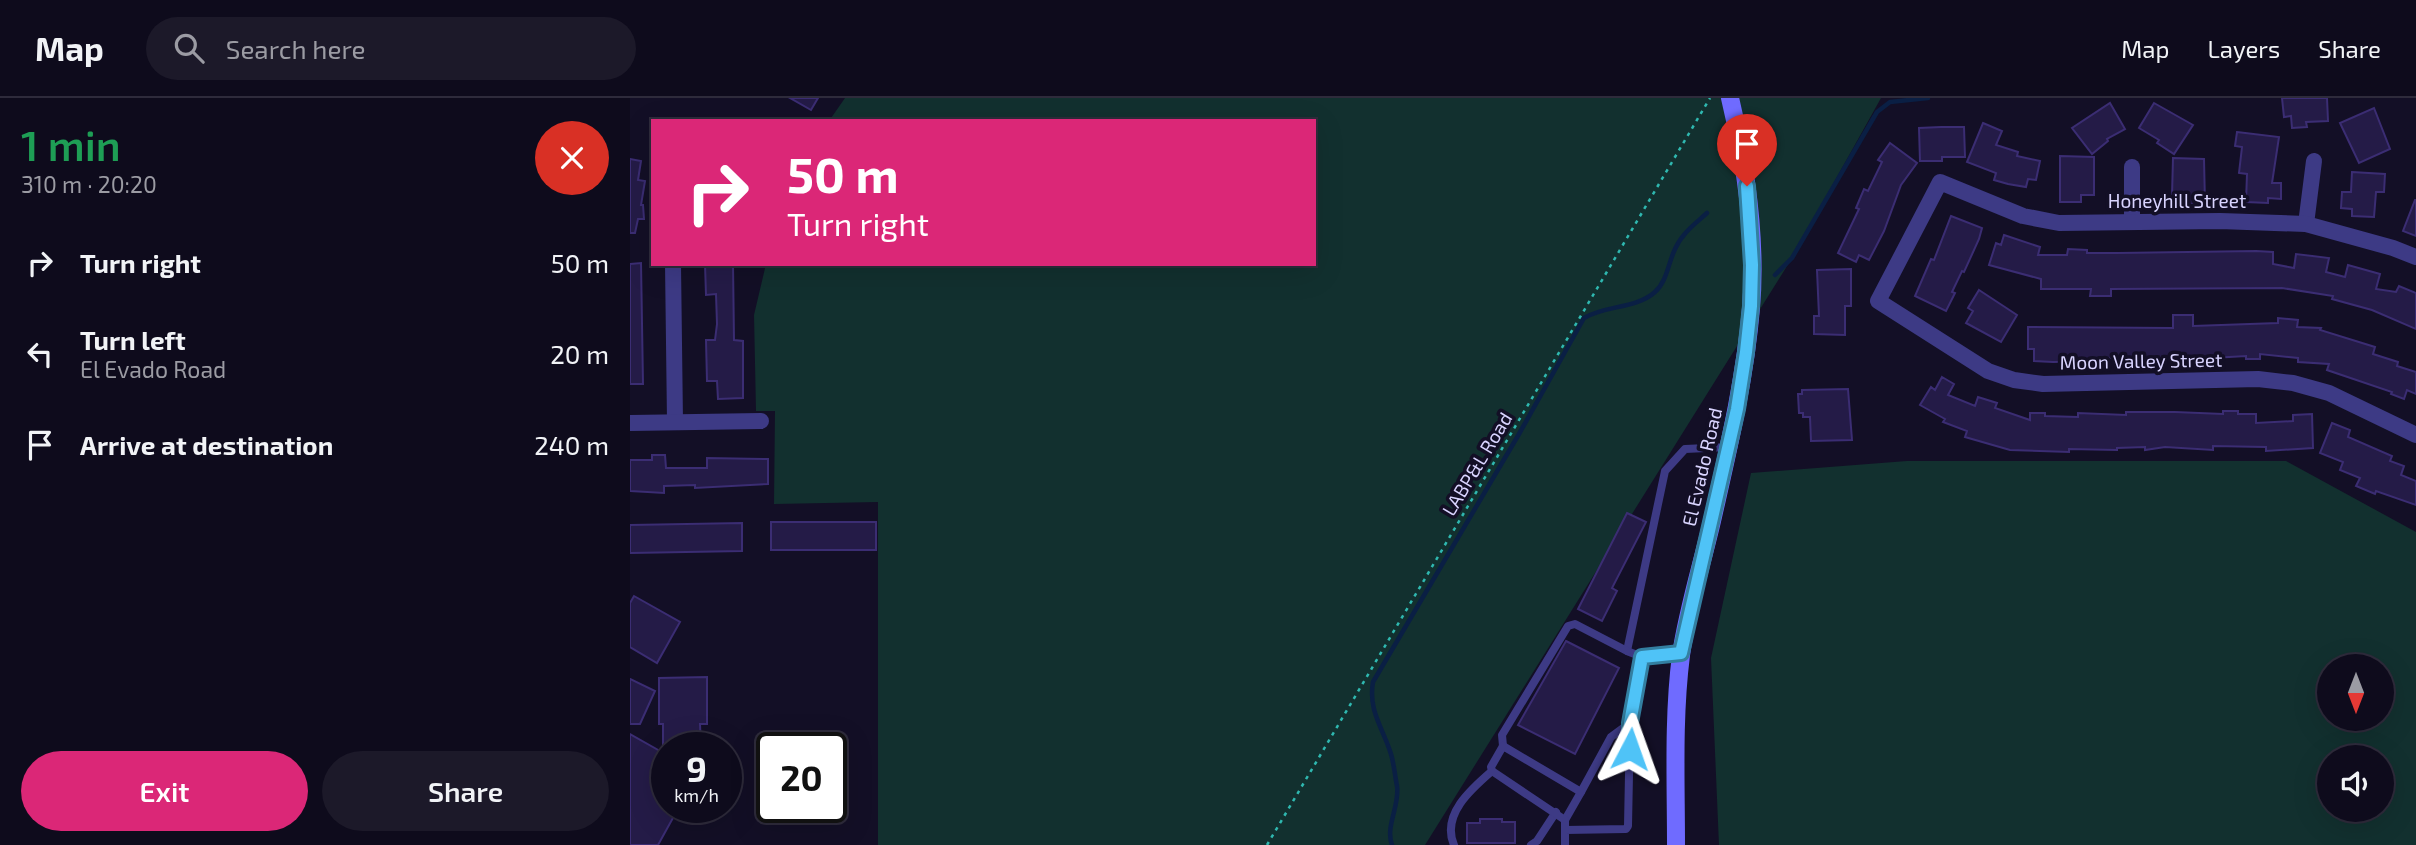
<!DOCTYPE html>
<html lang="en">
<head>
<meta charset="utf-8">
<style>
  :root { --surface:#0e0b1c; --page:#1c1929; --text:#f1f3f6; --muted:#9b9ba3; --line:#2e2b3b; --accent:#db2777 }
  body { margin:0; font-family:"Exo 2",sans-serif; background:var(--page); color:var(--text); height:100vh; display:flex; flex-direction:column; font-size:26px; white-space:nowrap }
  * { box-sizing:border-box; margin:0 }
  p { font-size:23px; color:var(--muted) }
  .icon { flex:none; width:38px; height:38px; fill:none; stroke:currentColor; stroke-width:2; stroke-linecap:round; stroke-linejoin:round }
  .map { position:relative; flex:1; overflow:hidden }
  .sheet { display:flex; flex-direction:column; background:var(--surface); width:630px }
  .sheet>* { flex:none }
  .guide { position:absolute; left:21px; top:21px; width:665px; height:147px; border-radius:0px; box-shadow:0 7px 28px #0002,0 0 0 2px var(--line); background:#db2777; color:#fff; overflow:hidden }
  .needle { width:46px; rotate:180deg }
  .tools { position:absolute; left:1687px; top:556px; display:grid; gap:14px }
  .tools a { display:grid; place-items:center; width:77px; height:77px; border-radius:50%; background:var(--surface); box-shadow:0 7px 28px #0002,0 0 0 2px var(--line); font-size:35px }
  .speed { position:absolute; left:21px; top:634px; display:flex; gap:14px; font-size:35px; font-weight:700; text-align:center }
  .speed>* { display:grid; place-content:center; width:91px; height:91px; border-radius:50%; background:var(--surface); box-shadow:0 7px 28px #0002,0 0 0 2px var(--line); line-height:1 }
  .speed small { font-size:18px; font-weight:400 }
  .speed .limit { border:4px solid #111; border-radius:10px; background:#fff; color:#111 }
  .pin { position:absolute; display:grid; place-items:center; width:60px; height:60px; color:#fff; margin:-72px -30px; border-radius:50% 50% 50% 0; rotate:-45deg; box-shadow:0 0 7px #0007 }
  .pin .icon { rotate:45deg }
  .me { position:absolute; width:77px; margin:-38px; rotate:4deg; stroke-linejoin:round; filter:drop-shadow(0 0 5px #0008) }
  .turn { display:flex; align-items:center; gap:24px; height:147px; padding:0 21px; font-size:32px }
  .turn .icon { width:91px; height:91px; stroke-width:2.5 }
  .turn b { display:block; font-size:49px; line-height:60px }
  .round { display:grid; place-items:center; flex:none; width:74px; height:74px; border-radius:37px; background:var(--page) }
  .headline { display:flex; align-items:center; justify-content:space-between; height:119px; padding:0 21px }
  h1 { font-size:42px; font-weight:600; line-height:52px; color:#1e9e55 }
  .cta { display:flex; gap:14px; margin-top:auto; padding:14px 21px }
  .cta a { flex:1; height:80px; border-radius:42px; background:var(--accent); color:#fff; font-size:28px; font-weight:600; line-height:80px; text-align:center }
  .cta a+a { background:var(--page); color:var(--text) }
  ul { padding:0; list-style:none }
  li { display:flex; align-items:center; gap:21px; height:91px; padding:0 21px }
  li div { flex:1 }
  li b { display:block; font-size:26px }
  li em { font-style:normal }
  header { display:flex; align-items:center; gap:42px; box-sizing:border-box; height:98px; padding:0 35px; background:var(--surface); border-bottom:2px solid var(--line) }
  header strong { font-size:33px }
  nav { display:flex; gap:38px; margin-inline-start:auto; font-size:24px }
  .search { width:490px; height:63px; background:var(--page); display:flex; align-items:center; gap:18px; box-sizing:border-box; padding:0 24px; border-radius:38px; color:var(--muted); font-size:26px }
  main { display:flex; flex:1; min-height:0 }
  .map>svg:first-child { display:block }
  .green { fill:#12302f; fill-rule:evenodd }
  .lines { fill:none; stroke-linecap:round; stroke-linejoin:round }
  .stream { stroke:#0a1f44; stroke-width:4.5 }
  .building { fill:#241b47; stroke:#3b2d73; stroke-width:2 }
  .path { stroke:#2fb8b0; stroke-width:2.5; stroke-dasharray:3.5 5; stroke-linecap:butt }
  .lane { stroke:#3d3a85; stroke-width:8 }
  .street { stroke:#3d3a85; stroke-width:16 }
  .secondary { stroke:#6f6bff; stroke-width:18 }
  .route-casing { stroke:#337fa1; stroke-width:18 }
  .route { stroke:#4fc3f7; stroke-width:12 }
  .labels { text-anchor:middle; stroke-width:7; stroke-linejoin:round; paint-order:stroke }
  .street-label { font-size:19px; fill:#d9d4ff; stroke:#130f26 }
</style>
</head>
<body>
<header>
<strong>Map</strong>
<div class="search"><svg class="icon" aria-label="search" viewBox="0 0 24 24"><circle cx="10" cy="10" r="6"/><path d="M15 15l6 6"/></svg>Search here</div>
<nav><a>Map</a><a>Layers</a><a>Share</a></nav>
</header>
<main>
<section class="sheet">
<div class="headline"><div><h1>1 min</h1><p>310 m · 20:20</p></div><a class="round" style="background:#d93025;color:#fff"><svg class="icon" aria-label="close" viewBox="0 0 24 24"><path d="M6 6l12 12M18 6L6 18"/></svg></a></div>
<ul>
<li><svg class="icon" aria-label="right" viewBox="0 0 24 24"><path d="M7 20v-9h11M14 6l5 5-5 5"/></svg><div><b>Turn right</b></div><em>50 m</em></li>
<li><svg class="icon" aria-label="left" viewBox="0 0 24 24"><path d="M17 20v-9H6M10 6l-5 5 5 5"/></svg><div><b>Turn left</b><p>El Evado Road</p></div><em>20 m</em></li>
<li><svg class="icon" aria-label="arrive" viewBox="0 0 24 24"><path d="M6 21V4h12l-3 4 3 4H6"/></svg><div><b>Arrive at destination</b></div><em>240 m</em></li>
</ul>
<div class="cta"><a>Exit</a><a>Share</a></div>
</section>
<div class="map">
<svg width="1786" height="747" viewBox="0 0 1786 747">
  <rect width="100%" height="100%" fill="#130f26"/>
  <g class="green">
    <path d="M215,0H1251L1162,160L795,747H248V404L144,406L145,313H126L124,217L136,166H684V23H199Z"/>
    <path d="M1277,363H1656L1786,434V747H1089L1081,560L1121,375ZM1699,569H1752V621H1699ZM1699,660H1752V712H1699Z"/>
  </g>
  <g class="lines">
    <g class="stream">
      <path d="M1145,177L1162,160L1247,14L1260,4L1298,0"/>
      <path d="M762,747C755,728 770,708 767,688C765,678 764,666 761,656C753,630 738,613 743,584L889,336L954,220C975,207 1006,211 1025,194C1037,183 1038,166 1045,151C1052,135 1065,126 1077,115"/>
    </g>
  </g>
  <g class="building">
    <path d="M160,0H188L181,12Z"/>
    <path d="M1652,0H1697L1698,23L1676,24L1677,29L1662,30L1661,18L1654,19Z"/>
    <path d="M1480,5L1495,31L1477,41L1478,43L1462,56L1442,30Z"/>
    <path d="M1524,5L1563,27L1544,56L1527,45L1529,42L1509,30Z"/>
    <path d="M1744,10L1760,51L1729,65L1710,25Z"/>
    <path d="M1353,25L1372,33L1366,47L1388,54L1387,58L1410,63L1406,82L1398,81L1396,89L1378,86L1364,82L1366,75L1337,64Z"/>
    <path d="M1311,29H1334L1335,59H1312V63H1290L1289,30Z"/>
    <path d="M1607,34L1649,39L1642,85H1651V101L1638,100V105L1616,104L1617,76L1609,75L1612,49L1605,48Z"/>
    <path d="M1260,45L1287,65L1271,87L1254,133L1239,162L1229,157L1226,164L1208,155L1229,111L1226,110L1234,91L1238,93L1252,64L1248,62Z"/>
    <path d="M1430,58L1464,59V97H1451V104H1430Z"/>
    <path d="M1543,60L1574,61L1575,106H1554V98H1542Z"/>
    <path d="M0,61L11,63L8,82L15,83L11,107H13L14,121H8L5,135H0Z"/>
    <path d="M1722,74L1755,76L1754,94H1746L1744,119L1722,118V111L1711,110L1712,94H1721Z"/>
    <path d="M1785,102H1786V138L1773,133Z"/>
    <path d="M1321,118L1352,130L1349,141L1334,174L1332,173L1322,194L1325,195L1316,213L1285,198L1301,161L1304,162Z"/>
    <path d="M1374,137L1410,149L1408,157H1437L1438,151L1457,152V155H1488L1626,153L1643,154V166L1664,170L1666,156L1699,160L1696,174L1715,179L1718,167L1750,176L1746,191L1766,194L1769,188L1786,195V231L1742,212L1702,201L1703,198L1652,190L1481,191V198H1460L1461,191H1411V181L1359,167L1366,145L1371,147Z"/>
    <path d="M11,165L13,286H0V166Z"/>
    <path d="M75,166H103L104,242L113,243V300L88,301L87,283H77L76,242H85L87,226L86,196L76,197Z"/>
    <path d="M1221,171V208H1215V237L1184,236V218H1189L1187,172Z"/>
    <path d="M1349,192L1387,217L1371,244L1336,225L1343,213L1338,210Z"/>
    <path d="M1543,217H1563V228L1648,225V220L1668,222L1667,229L1691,230L1690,232L1745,249L1743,256L1768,264L1767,268L1786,274V296L1777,292L1774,301L1761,296L1762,294L1697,272L1699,266L1668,264V260L1630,256V261H1616V258L1582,260V262H1567V259H1515L1516,262H1501L1500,260H1467V263L1423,264L1404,263V251H1398V229L1543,230Z"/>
    <path d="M1312,279L1324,286L1318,297L1345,308L1348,299L1367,305L1365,310L1400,322V315H1415V318L1448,319V315L1496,317V314H1545L1593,316V313H1608V316H1626V325L1663,323V317L1682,316L1683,350L1636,353V349L1583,348V352L1535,349L1515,352V349L1487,350V352L1439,351V354L1380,352L1335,339L1337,333L1313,324L1315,321L1290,307L1301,289L1305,292Z"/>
    <path d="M1218,291L1222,342L1181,343L1180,319H1173V315H1169L1168,296H1172V292Z"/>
    <path d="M1702,325L1720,332L1718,339L1762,358L1760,363L1774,368L1771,377L1786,383V407L1746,393L1745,396L1726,388L1730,380L1710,372L1713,364L1690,355Z"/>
    <path d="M22,357H35L36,370H77V360L138,361V386L65,390V387L34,388V395L0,393V362H22Z"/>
    <path d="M997,415L1016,424L982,490L987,493L972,523L948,511Z"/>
    <rect x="141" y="424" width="105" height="28"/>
    <path d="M112,425V453L0,455V427Z"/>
    <path d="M4,498L50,524L27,565L0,549V505Z"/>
    <path d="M936,543L989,570L945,656L888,627Z"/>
    <path d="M77,579V626H70L71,649H33V626H29V580Z"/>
    <path d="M0,581L25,593L10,626H0Z"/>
    <path d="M0,636L37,657V709H49L28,747H0Z"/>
    <path d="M850,721H872V724H885V745H837V725H850Z"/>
  </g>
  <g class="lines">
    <path class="path" d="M637,747L1080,0"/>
    <g class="lane">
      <path d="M1051,555L1012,559L997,553L1035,373L1055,351L1098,349"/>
      <path d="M1000,625L1012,559"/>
      <path d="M873,648L872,637L938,528L945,526L997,553"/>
      <path d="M935,722L951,694"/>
      <path d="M824,747C811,717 841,691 862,673"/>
      <path d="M901,747L907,743L926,714"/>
      <path d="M935,747V722L862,673L861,669L873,648L951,694L981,639L1000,625L998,728L996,731L935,732"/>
    </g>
    <g class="street">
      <path d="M1502,124V69"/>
      <path d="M1676,126L1684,63"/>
      <path d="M1786,159L1763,150L1676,126L1590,123L1429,125L1393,118L1310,84L1248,203L1358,273L1384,282L1413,286L1628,281L1663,285L1699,295L1786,337"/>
      <path d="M43,166L45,324"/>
      <path d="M0,325L131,323"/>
    </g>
    <path class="secondary" d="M1046,747C1046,684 1043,620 1051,557C1057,514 1072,466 1082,423C1098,352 1115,282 1121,210C1127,140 1116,68 1100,0"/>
  </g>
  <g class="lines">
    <g class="route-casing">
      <path id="route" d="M1000,651V625L1012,559L1051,555L1107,311L1116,254L1121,208L1122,167L1117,88"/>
    </g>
    <use href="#route" class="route"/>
  </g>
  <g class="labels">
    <g class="street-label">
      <text x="1547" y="110">Honeyhill Street</text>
      <text transform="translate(1511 263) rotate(-1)" y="7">Moon Valley Street</text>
      <text transform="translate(847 366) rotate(-59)" y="7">LABP&amp;L Road</text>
      <text transform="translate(1072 369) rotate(-77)" y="7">El Evado Road</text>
    </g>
  </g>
</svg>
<div class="tools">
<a><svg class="needle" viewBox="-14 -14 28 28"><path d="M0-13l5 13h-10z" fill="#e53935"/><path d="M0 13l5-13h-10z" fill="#9b9ba3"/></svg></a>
<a><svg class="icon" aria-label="sound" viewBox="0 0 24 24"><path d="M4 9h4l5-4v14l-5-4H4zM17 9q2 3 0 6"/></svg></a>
</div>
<div class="speed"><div>9<small>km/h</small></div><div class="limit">20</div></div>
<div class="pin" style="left:1117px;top:88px;background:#d93025"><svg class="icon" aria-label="arrive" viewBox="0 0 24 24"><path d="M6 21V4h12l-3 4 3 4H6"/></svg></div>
<svg class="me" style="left:1000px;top:651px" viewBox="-20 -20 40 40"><path d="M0-17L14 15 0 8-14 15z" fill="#4fc3f7" stroke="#fff" stroke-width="4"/></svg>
<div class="guide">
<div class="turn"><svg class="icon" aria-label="right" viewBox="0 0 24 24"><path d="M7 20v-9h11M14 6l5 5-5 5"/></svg><div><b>50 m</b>Turn right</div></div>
</div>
</div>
</main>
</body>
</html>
